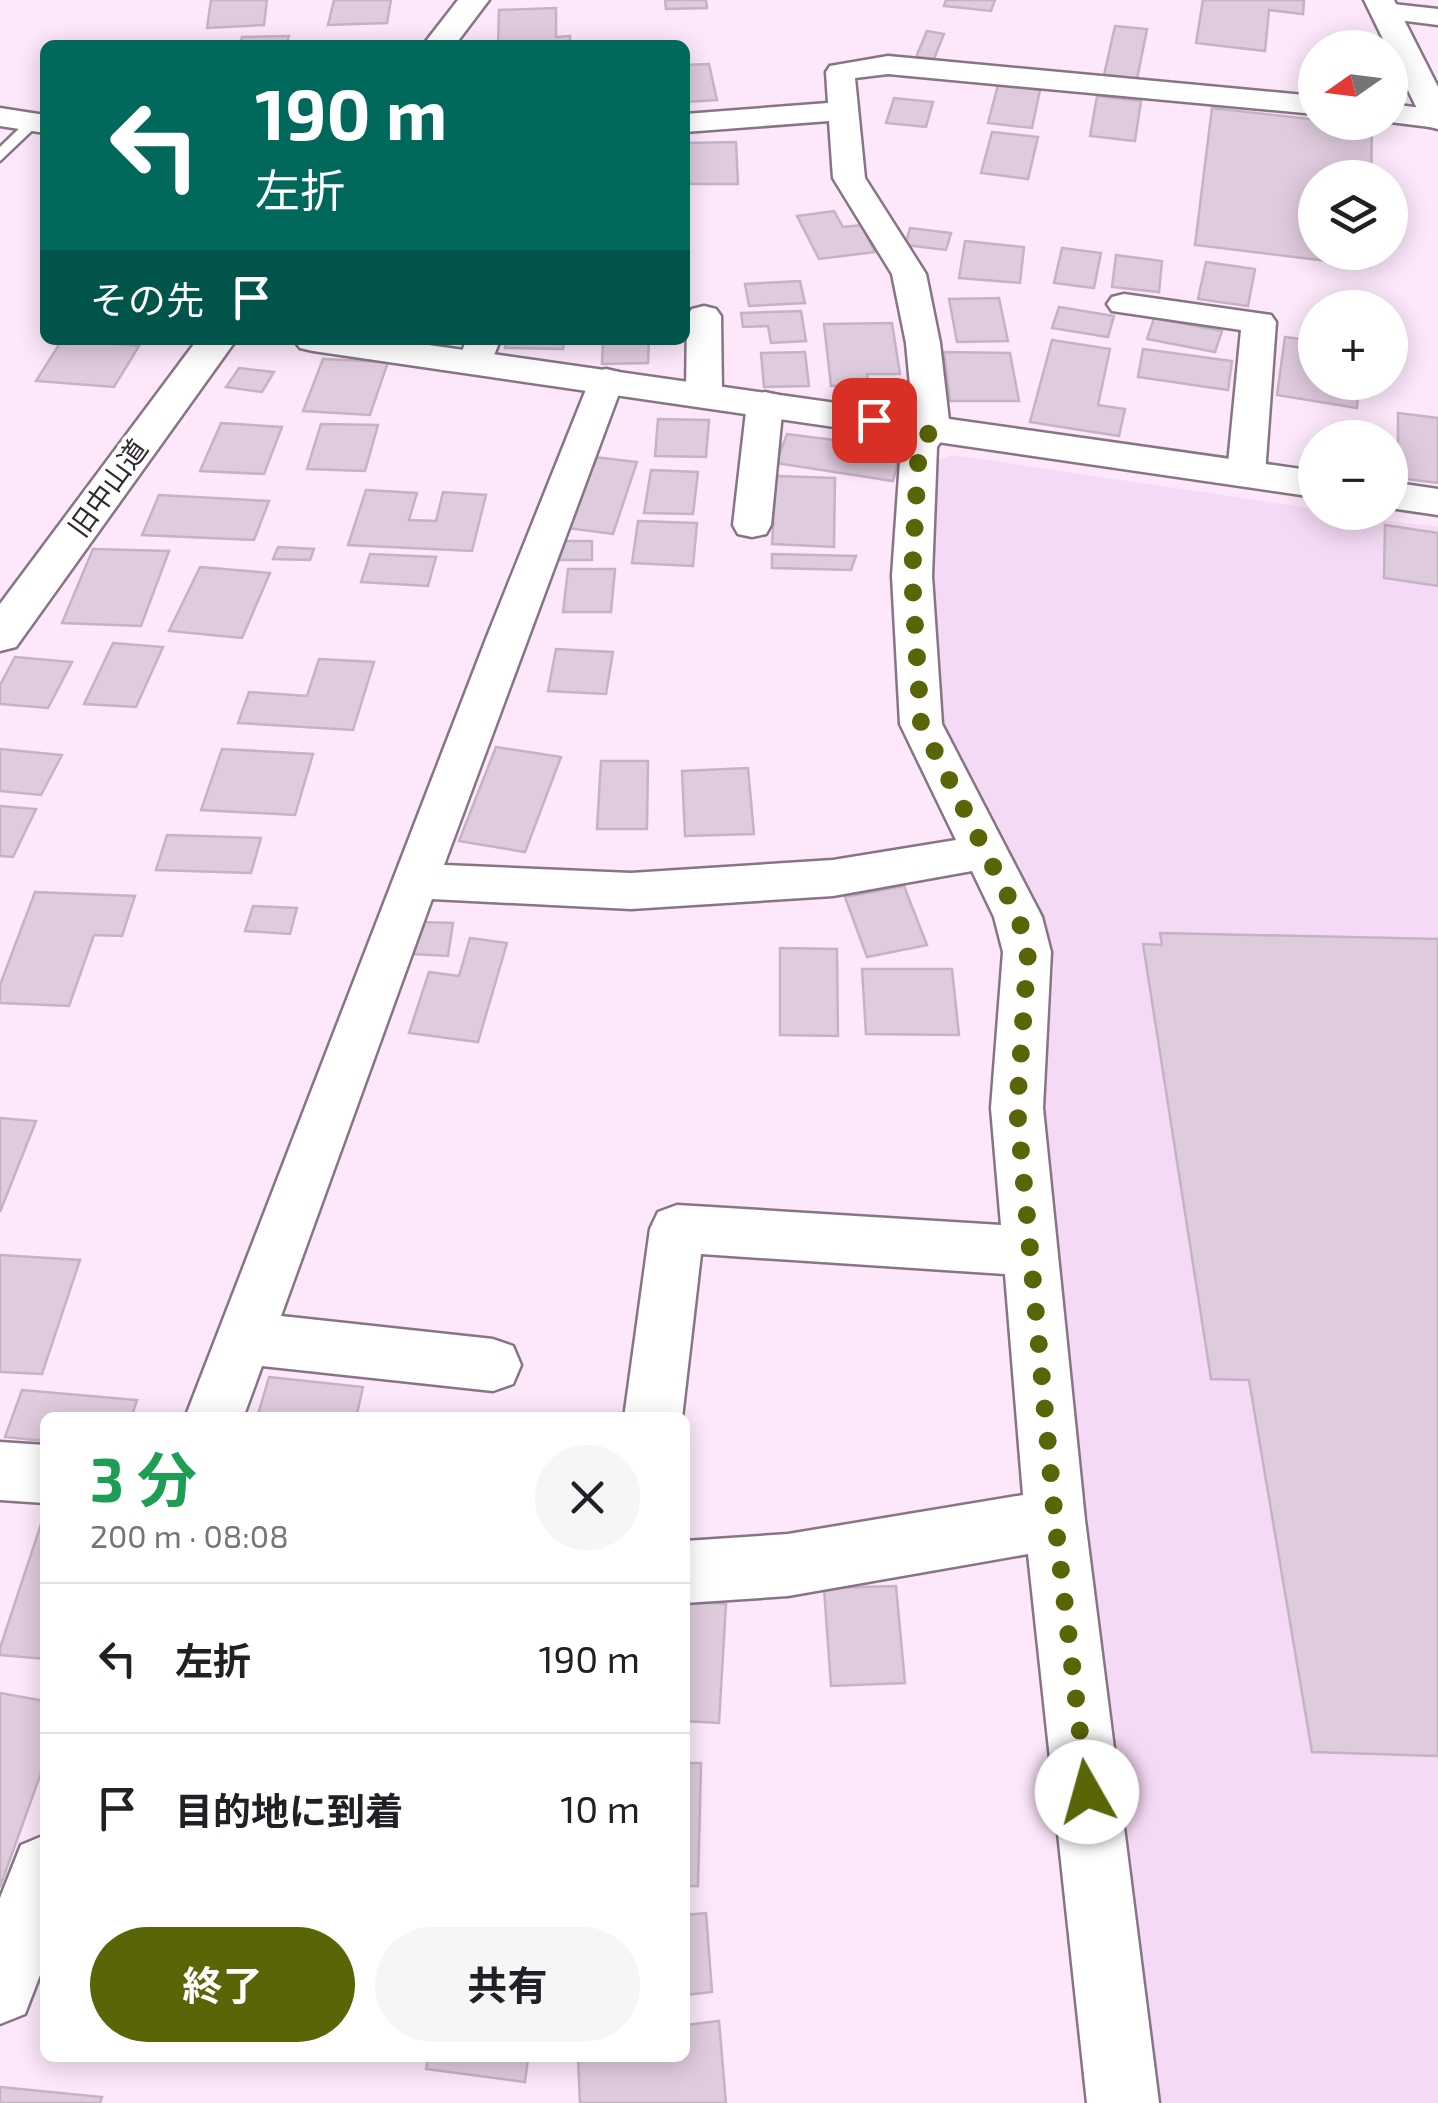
<!DOCTYPE html>
<html lang="ja">
<head>
<meta charset="utf-8">
<style>
  :root { --surface:#fff; --page:#f6f6f6; --text:#202124; --muted:#757577; --line:#e0e0e0; --accent:#5a6507 }
  body { margin:0; font-family:"Exo 2","Noto Sans JP",sans-serif; background:var(--page); color:var(--text); height:100vh; display:flex; flex-direction:column; font-size:38px; white-space:nowrap }
  * { box-sizing:border-box; margin:0 }
  p { font-size:32px; color:var(--muted) }
  .icon { flex:none; width:55px; height:55px; fill:none; stroke:currentColor; stroke-width:2; stroke-linecap:round; stroke-linejoin:round }
  .map { position:relative; flex:1; overflow:hidden }
  .panel { position:absolute; left:40px; top:1412px; width:650px; height:650px; display:flex; flex-direction:column; background:var(--surface); border-radius:15px; box-shadow:0 5px 25px #0003 }
  .panel>* { flex:none }
  .top-card { position:absolute; left:40px; top:40px; width:650px; height:305px; border-radius:15px; box-shadow:0 5px 25px #0003; background:#00695c; color:#fff; overflow:hidden }
  .needle { width:65px; rotate:256deg }
  .tools { position:absolute; left:1298px; top:30px; display:grid; gap:20px }
  .tools a { display:grid; place-items:center; width:110px; height:110px; border-radius:50%; background:var(--surface); box-shadow:0 5px 25px #0003; font-size:50px }
  .pin { position:absolute; display:grid; place-items:center; width:85px; height:85px; color:#fff; margin:-42px; border-radius:20px; box-shadow:0 5px 15px #0006 }
  .me { position:absolute; width:110px; margin:-55px; rotate:353deg; stroke-linejoin:round; filter:drop-shadow(0 0 8px #0008) }
  .turn { display:flex; align-items:center; gap:35px; height:210px; padding:0 50px; font-size:45px }
  .turn .icon { width:130px; height:130px; stroke-width:2.5 }
  .turn b { display:block; font-size:70px; line-height:85px }
  .then { display:flex; align-items:center; height:95px; padding:0 50px; background:#0003; gap:20px; font-size:38px }
  .round { display:grid; place-items:center; flex:none; width:105px; height:105px; border-radius:52px; background:var(--page) }
  .head { display:flex; align-items:center; justify-content:space-between; height:170px; padding:0 50px }
  h1 { font-size:60px; font-weight:700; line-height:75px; color:#1e9e55 }
  .action { display:flex; gap:20px; margin-top:auto; padding:20px 50px }
  .action a { flex:1; height:115px; border-radius:60px; background:var(--accent); color:#fff; font-size:40px; font-weight:700; line-height:115px; text-align:center }
  .action a+a { background:var(--page); color:var(--text) }
  ul { padding:0; list-style:none }
  li { display:flex; align-items:center; gap:30px; height:150px; padding:0 50px; border-top:2px solid var(--line) }
  li div { flex:1 }
  li b { display:block; font-size:38px }
  li em { font-style:normal }
  .map>svg:first-child { display:block }
  .built { fill:#f4daf4 }
  .building { fill:#dfcbde; stroke:#c5b2c5; stroke-width:2.5 }
  .lines { fill:none; stroke-linecap:round; stroke-linejoin:round }
  .service-casing { stroke:#877586; stroke-width:5 }
  .minor-casing { stroke:#877586; stroke-width:5 }
  .tertiary-casing { stroke:#877586; stroke-width:5 }
  .secondary-casing { stroke:#877586; stroke-width:5 }
  .trunk-casing { stroke:#877586; stroke-width:5 }
  .service { fill:#fff; fill-rule:evenodd }
  .minor { fill:#fff; fill-rule:evenodd }
  .tertiary { fill:#fff; fill-rule:evenodd }
  .secondary { fill:#fff; fill-rule:evenodd }
  .trunk { fill:#fff; fill-rule:evenodd }
  .route { stroke:#5a6507; stroke-width:18; stroke-dasharray:0 32.4 }
  .labels { text-anchor:middle; stroke-width:8; stroke-linejoin:round; paint-order:stroke }
  .far-street-label { font-size:28px; fill:#2f282f; stroke:#fff }
</style>
</head>
<body>
<div class="map">
<svg width="1438" height="2103" viewBox="0 0 1438 2103">
  <rect width="100%" height="100%" fill="#fce7fb"/>
  <path class="built" d="M952,455L1315,509V512L1438,527V2103H1142L1036,1102L1046,1068L1054,966L1041,911L940,739L929,582L936,461Z"/>
  <g class="building">
    <path d="M211,0H267L264,25L207,28Z"/>
    <path d="M334,0H391L387,23L328,25Z"/>
    <path d="M665,0H706L707,8L666,9Z"/>
    <path d="M946,0H995L991,11L944,6Z"/>
    <path d="M1203,0H1304L1303,14L1269,10L1265,51L1196,43Z"/>
    <path d="M556,8V37L570,36V45H498L499,10Z"/>
    <path d="M1115,26L1147,29L1137,79L1104,75Z"/>
    <path d="M927,31L944,34L934,59L916,57Z"/>
    <path d="M289,36L286,45H240L242,37Z"/>
    <path d="M709,64L717,100L685,102V65Z"/>
    <path d="M998,85L1040,90L1032,128L988,123Z"/>
    <path d="M1097,96L1141,101L1135,141L1090,136Z"/>
    <path d="M894,98L933,102L926,127L886,123Z"/>
    <path d="M1212,108L1372,126L1371,178H1315V252H1370V266L1195,245Z"/>
    <path d="M992,132L1038,137L1028,179L981,173Z"/>
    <path d="M736,142L738,184H688L687,143Z"/>
    <path d="M834,211L843,227L861,225L875,252L819,259L797,216Z"/>
    <path d="M910,228L951,233L946,250L905,245Z"/>
    <path d="M965,241L1024,247L1020,283L959,278Z"/>
    <path d="M1062,248L1101,253L1094,288L1054,283Z"/>
    <path d="M1116,255L1162,261L1159,292L1112,287Z"/>
    <path d="M1206,262L1255,269L1248,306L1198,299Z"/>
    <path d="M800,281L805,303L749,306L745,284Z"/>
    <path d="M999,298L1008,341L957,342L949,299Z"/>
    <path d="M1059,307L1114,316L1108,337L1052,328Z"/>
    <path d="M801,311L806,341L771,343L768,326L743,327L741,313Z"/>
    <path d="M1154,318L1222,331L1215,352L1147,339Z"/>
    <path d="M892,323L900,374H867L869,385L831,386L824,324Z"/>
    <path d="M1285,337L1315,341V382H1359L1357,408L1277,395Z"/>
    <path d="M62,340H70L139,346L114,387L36,381Z"/>
    <path d="M506,340H564L563,349L505,348Z"/>
    <path d="M603,340H649L648,363L602,364Z"/>
    <path d="M1052,340L1110,349L1098,405L1125,409L1119,436L1030,422Z"/>
    <path d="M1143,349L1232,361L1228,390L1138,377Z"/>
    <path d="M805,352L809,386L764,387L761,353Z"/>
    <path d="M944,352L1010,353L1019,401H950Z"/>
    <path d="M323,359L388,362L370,415L303,411Z"/>
    <path d="M239,368L274,372L262,392L226,387Z"/>
    <path d="M1398,413L1438,418V483L1398,478Z"/>
    <path d="M658,419L709,420L706,457L655,456Z"/>
    <path d="M221,423L282,427L264,474L200,471Z"/>
    <path d="M321,424L378,425L365,471L307,469Z"/>
    <path d="M838,430L904,440L893,481L776,463L787,434L834,440Z"/>
    <path d="M594,457L637,462L613,534L567,528Z"/>
    <path d="M651,470L698,472L693,514L644,513Z"/>
    <path d="M776,476L835,478L834,547L772,544Z"/>
    <path d="M366,490L417,493L409,520L436,521L443,492L486,495L472,551L348,545Z"/>
    <path d="M159,495L269,501L254,540L142,535Z"/>
    <path d="M638,521L697,523L693,566L632,563Z"/>
    <path d="M1385,525L1438,533V586L1384,578Z"/>
    <path d="M556,541H592V560H555Z"/>
    <path d="M278,547L314,549L310,560L273,559Z"/>
    <path d="M93,549L169,551L141,626L62,623Z"/>
    <path d="M370,554L436,557L428,586L361,582Z"/>
    <path d="M772,554L856,556L851,570L772,568Z"/>
    <path d="M200,567L270,573L242,638L169,631Z"/>
    <path d="M568,569H615L611,612H563Z"/>
    <path d="M113,643L163,647L136,707L84,704Z"/>
    <path d="M556,649L613,652L606,694L548,691Z"/>
    <path d="M15,657L72,662L48,708L0,704V685Z"/>
    <path d="M319,659L374,662L353,730L238,723L249,692L307,696Z"/>
    <path d="M496,747L561,757L525,852L459,841Z"/>
    <path d="M0,749L62,755L41,795L0,791Z"/>
    <path d="M222,749L313,754L295,815L201,810Z"/>
    <path d="M601,761H648L647,829H597Z"/>
    <path d="M748,768L754,834L685,836L682,771Z"/>
    <path d="M0,806L36,809L13,857L0,856Z"/>
    <path d="M167,835L261,838L251,873L156,870Z"/>
    <path d="M904,886L927,945L867,957L845,897Z"/>
    <path d="M35,892L135,896L122,936L94,935L69,1006L0,1003V985Z"/>
    <path d="M253,906L297,908L290,934L245,931Z"/>
    <path d="M419,922L453,923L448,956L412,954Z"/>
    <path d="M1160,933L1438,939V1756L1312,1752L1249,1380L1211,1379L1143,944L1162,945Z"/>
    <path d="M470,938L507,943L478,1042L409,1033L429,972L459,976Z"/>
    <path d="M780,948L837,949L838,1036L780,1035Z"/>
    <path d="M862,969H952L959,1035L866,1034Z"/>
    <path d="M0,1118L36,1121L0,1212Z"/>
    <path d="M0,1255L80,1260L42,1374L0,1372Z"/>
    <path d="M269,1377L363,1387L356,1418H257Z"/>
    <path d="M22,1390L137,1400L131,1418H45V1441L5,1437Z"/>
    <path d="M45,1512V1659L0,1655V1648Z"/>
    <path d="M896,1586L905,1683L831,1686L824,1588Z"/>
    <path d="M685,1601L726,1604L719,1723L685,1721Z"/>
    <path d="M0,1693L45,1701V1762L0,1887Z"/>
    <path d="M685,1763H701L698,1886H685Z"/>
    <path d="M706,1913L712,1992L685,1995V1915Z"/>
    <path d="M719,2021L726,2103H580L578,2058H685V2025Z"/>
    <path d="M428,2058H528L525,2082L426,2069Z"/>
    <path d="M0,2087L102,2097L100,2103H0Z"/>
  </g>
  <g class="lines">
    <g class="service-casing">
      <path id="service" d="M29,119L41,122L0,161V147Z"/>
    </g>
    <g class="minor-casing">
      <g id="minor">
        <path d="M1384,3L1438,9V25L1374,17L1370,11Z"/>
        <path d="M888,56L1315,96V114L888,74L855,78L865,178L926,274L940,343L950,429L937,447L932,576L942,724L1042,917L1051,952L1043,1108L1085,1520L1159,2103H1087L1028,1554L788,1596L685,1603V1541L788,1534L1023,1495L1005,1274L701,1254L682,1418H624L650,1229L658,1212L677,1205L1001,1225L991,1108L1003,952L994,917L972,871L833,896L631,909L432,899L281,1316L493,1339L513,1346L521,1365L513,1384L493,1391L262,1366L243,1418H185L486,639L593,372L606,369L619,372L624,380L444,865L631,873L833,860L956,840L900,724L892,576L901,446L914,428L906,343L892,274L833,178L829,121L685,132V114L828,103L826,72L830,66Z"/>
        <path d="M1390,104L1438,110V128L1390,122Z"/>
        <path d="M0,108L45,115V133L0,126Z"/>
        <path d="M1124,294L1271,315L1276,322L1265,474L1259,482L1246,486L1233,482L1227,474L1241,330L1112,311L1107,304L1112,297Z"/>
        <path d="M704,306L716,309L721,316L722,394L717,402L704,405L691,402L686,394L687,316L692,309Z"/>
        <path d="M466,340H500L489,368L477,372L465,368L459,361Z"/>
        <path d="M765,392L778,395L783,403L771,525L766,534L752,537L738,534L733,525L747,403L752,395Z"/>
        <path d="M0,1442L45,1445V1503L0,1500Z"/>
        <path d="M45,1835V1962L25,2014L0,2024V1898L21,1845Z"/>
      </g>
    </g>
    <g class="tertiary-casing">
      <g id="tertiary">
        <path d="M294,340H393L1315,471V497L313,351L300,348Z"/>
        <path d="M1390,482L1438,489V515L1390,508Z"/>
      </g>
    </g>
    <g class="secondary-casing">
      <g id="secondary">
        <path d="M458,0H489L455,45H423Z"/>
        <path d="M197,340H236L16,647L0,651V604Z"/>
      </g>
    </g>
    <g class="trunk-casing">
      <path id="trunk" d="M1364,0H1394L1438,87V129L1426,126L1422,119Z"/>
    </g>
    <use href="#service" class="service"/>
    <use href="#minor" class="minor"/>
    <use href="#tertiary" class="tertiary"/>
    <use href="#secondary" class="secondary"/>
    <use href="#trunk" class="trunk"/>
  </g>
  <g class="lines">
    <path class="route" d="M874,420L932,429L919,446L912,576L921,724L1018,916L1028,952L1017,1108L1055,1520L1087,1792"/>
  </g>
  <g class="labels">
    <g class="far-street-label">
      <text transform="translate(108 488) rotate(-54)" y="10">旧中山道</text>
    </g>
  </g>
</svg>
<div class="tools">
<a><svg class="needle" viewBox="-14 -14 28 28"><path d="M0-13l5 13h-10z" fill="#e53935"/><path d="M0 13l5-13h-10z" fill="#757577"/></svg></a>
<a><svg class="icon" aria-label="layers" viewBox="0 0 24 24"><path d="M12 4l9 5-9 5-9-5zM3 14l9 5 9-5"/></svg></a>
<a>+</a>
<a>−</a>
</div>
<div class="pin" style="left:874px;top:420px;background:#d93025"><svg class="icon" aria-label="arrive" viewBox="0 0 24 24"><path d="M6 21V4h12l-3 4 3 4H6"/></svg></div>
<svg class="me" style="left:1087px;top:1792px" viewBox="-20 -20 40 40"><circle r="19" fill="#fff"/><path d="M0-13L10 11 0 6-10 11z" fill="#5a6507"/></svg>
<div class="top-card">
<div class="turn"><svg class="icon" aria-label="left" viewBox="0 0 24 24"><path d="M17 20v-9H6M10 6l-5 5 5 5"/></svg><div><b>190 m</b>左折</div></div>
<div class="then">その先<svg class="icon" aria-label="arrive" viewBox="0 0 24 24"><path d="M6 21V4h12l-3 4 3 4H6"/></svg></div>
</div>
<section class="panel">
<div class="head"><div><h1>3 分</h1><p>200 m · 08:08</p></div><a class="round"><svg class="icon" aria-label="close" viewBox="0 0 24 24"><path d="M6 6l12 12M18 6L6 18"/></svg></a></div>
<ul>
<li><svg class="icon" aria-label="left" viewBox="0 0 24 24"><path d="M17 20v-9H6M10 6l-5 5 5 5"/></svg><div><b>左折</b></div><em>190 m</em></li>
<li><svg class="icon" aria-label="arrive" viewBox="0 0 24 24"><path d="M6 21V4h12l-3 4 3 4H6"/></svg><div><b>目的地に到着</b></div><em>10 m</em></li>
</ul>
<div class="action"><a>終了</a><a>共有</a></div>
</section>
</div>
</body>
</html>
